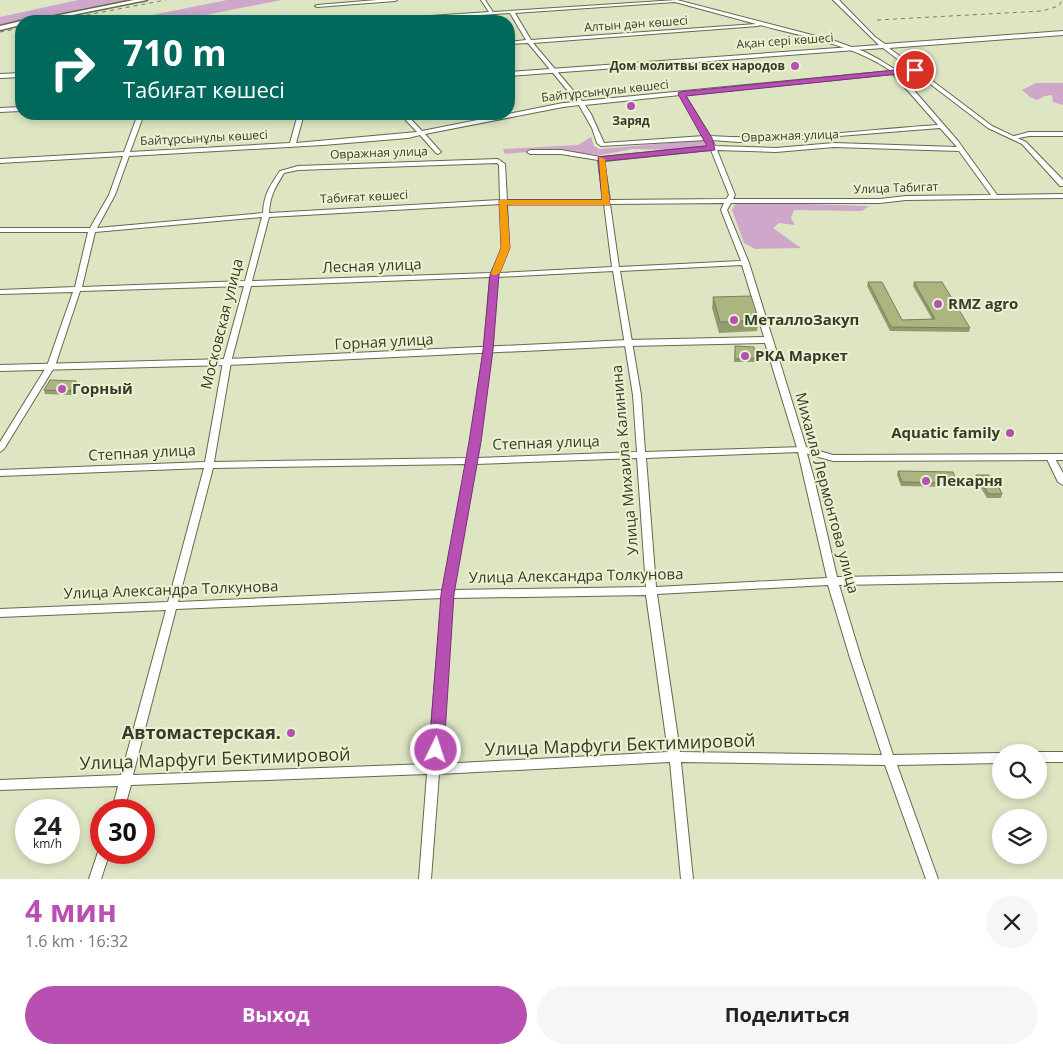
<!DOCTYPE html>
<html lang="ru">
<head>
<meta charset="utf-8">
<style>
  :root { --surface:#fff; --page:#f6f6f6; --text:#222; --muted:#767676; --accent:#b850b3 }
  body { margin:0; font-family:"Open Sans",sans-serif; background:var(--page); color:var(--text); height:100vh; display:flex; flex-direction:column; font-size:19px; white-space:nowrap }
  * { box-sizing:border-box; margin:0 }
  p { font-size:16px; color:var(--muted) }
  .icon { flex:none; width:28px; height:28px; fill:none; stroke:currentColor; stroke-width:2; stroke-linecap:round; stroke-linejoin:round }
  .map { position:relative; height:879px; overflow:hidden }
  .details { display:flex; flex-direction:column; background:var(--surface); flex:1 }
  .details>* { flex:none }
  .hud { position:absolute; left:15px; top:15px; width:500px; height:105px; border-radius:20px; box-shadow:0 2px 8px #0003; background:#00695c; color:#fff; overflow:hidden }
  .controls { position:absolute; left:992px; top:744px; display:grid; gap:10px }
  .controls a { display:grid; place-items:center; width:55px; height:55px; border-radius:50%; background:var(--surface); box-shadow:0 2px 8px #0003; font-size:25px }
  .speed { position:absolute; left:15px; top:799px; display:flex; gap:10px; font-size:25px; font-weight:700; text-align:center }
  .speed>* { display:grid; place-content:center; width:65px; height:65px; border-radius:50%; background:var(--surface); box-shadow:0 2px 8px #0003; line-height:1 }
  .speed small { font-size:12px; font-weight:400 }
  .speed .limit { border:8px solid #d22; background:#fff; color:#111 }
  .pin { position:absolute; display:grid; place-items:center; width:42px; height:42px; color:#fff; margin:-21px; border:2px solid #fff; border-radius:50%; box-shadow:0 1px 5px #0007 }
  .me { position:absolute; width:55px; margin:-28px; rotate:4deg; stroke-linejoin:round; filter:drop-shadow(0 0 4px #0008) }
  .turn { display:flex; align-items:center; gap:18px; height:105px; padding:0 25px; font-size:22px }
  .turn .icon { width:65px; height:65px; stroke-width:2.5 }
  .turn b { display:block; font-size:35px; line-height:42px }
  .round { display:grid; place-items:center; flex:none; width:52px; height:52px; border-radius:26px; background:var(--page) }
  .head { display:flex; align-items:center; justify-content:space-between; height:85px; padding:0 25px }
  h1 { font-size:30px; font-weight:700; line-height:38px; color:var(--accent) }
  .button { display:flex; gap:10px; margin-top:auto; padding:10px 25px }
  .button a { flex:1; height:58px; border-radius:30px; background:var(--accent); color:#fff; font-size:20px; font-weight:700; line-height:58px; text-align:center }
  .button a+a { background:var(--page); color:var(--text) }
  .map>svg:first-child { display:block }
  .green { fill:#cea7ca }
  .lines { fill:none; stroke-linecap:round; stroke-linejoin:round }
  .minor-casing { stroke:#646a4c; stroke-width:2 }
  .tertiary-casing { stroke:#646a4c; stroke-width:2 }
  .secondary-casing { stroke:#646a4c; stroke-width:3 }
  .minor { fill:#fff; fill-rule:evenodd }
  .tertiary { fill:#fff; fill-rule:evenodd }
  .secondary { fill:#fff; fill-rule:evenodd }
  .rail { stroke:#777c66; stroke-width:1; stroke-dasharray:4 4; stroke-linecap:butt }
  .wall { fill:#929c6e }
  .shaded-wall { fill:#777f5a }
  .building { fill:#aab580; stroke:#777f5a }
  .route { fill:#b850b3; stroke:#783474 }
  .slow { fill:#f59e0b }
  .poi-dot { fill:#b850b3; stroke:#eaf2d0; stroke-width:2 }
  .labels { text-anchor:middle; stroke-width:4; stroke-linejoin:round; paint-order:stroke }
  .far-street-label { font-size:12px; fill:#373a2c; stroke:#eaf2d0 }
  .far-poi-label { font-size:12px; font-weight:bold; fill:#373a2c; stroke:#eaf2d0; text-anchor:end }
  .street-label { font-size:15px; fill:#373a2c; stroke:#eaf2d0 }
  .poi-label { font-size:15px; font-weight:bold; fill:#373a2c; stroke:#eaf2d0; text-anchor:start }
  .near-poi-label { font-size:18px; font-weight:bold; fill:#373a2c; stroke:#eaf2d0; text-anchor:end }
  .near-street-label { font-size:18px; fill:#373a2c; stroke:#eaf2d0 }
</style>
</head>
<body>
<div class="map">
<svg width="1063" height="879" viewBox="0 0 1063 879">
  <rect width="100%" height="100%" fill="#dde5c3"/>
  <g class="green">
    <path d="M78,0H133L0,26V17Z"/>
    <path d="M227,0H282L175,21H122Z"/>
    <path d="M1036,83H1063V105L1053,102L1052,95L1045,96L1037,100L1030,97L1022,90Z"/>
    <path d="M591,137L594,146L599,149L704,140L706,146L675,150L633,149L600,155L545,150L505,154L503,149L578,145Z"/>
    <path d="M778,203L869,206L862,211L794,210L791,218L795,225L779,223L773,228L801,248L755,249L744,243L732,210L735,204Z"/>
  </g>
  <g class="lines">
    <g class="minor-casing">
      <g id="minor">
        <path d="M377,0H397L395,1L317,7L315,6L317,5Z"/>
        <path d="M481,0H485L493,12L677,0L835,41L865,52L880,60L896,70L917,69V71L915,72L899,73L958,141L997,195L1063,194V198L906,200L880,203H731L727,210L749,263L773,340L769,342L765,340L742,265L620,271L641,395L645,452L805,447L815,482L837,577L1063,573V581L839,585L861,658L893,755L1001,753V763L897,765L938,879H926L885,765L681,762L693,879H681L670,762L439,774L431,879H419L427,774L131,785L124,810H112L118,786L0,790V780L121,775L166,610L0,617V609L168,602L204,468L0,476V470L205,462L223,362L244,286L80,291L55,366L4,449L0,452V442L47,366L73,292L0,294V290L75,287L88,232H0V228H90L109,195L123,156L0,163V159L124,152L138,114H144L130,152L290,143L298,114H304L296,143L417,132L400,114H406L422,131L563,103L577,102L528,43L509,44V42L526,40L510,13L390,21H370L372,20L489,12ZM675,2L756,24L531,40L515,13ZM760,25C804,37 852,44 891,71L582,101L533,43L758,26ZM893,74L938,125C862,130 786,141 710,136L685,95ZM680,95L704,136L604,143L591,114L585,105ZM579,105L592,128L597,143L601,146L706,140L709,146L601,157L561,150H530L527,152L530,154H561L598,160L603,200H507L505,164L498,159L298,166L280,171C270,186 264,194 263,213L97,228L115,195L129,156L323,145L408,138L420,135L436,153L438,154L441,152L425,134L563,107ZM940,128L957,147L834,143L776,148L715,146L712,140L739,142L801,139ZM834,147L959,151L991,195L906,196L880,199H733L735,195L717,150L776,152ZM711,150L729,195L726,199L610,200L604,161ZM497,163L499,165L500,200L269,213C270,195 275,188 284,173L298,170ZM724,203L721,210L741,261L619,267L610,204ZM501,204L503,248L491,273L252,281L269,217ZM507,204H604L612,267L499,273L509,248ZM262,217L245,281L82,287L95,232ZM613,271L633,395L637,452L477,458L492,350L497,277ZM490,277L484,350L468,458L214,462L231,362L251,286ZM798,452L827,578L656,587L646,458ZM637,458L646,587L453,590L476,464ZM467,464L443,590L178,602L213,468ZM828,585L850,658L882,755L680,752L657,594ZM646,595L668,752L440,764L452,598ZM442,598L428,764L133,775L176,609Z"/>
        <path d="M21,73V77L0,78V74Z"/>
        <path d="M1029,132H1063V136H1029L1013,139L1010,137Z"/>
        <path d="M1050,454L1053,455L1063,473V485L1058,482L1046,457Z"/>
        <path d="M1038,752H1063V762H1039V752Z"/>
        <path d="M101,847V852H110L101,879H89L98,852Z"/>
      </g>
    </g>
    <g class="tertiary-casing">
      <g id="tertiary">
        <path d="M833,0H839L875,37L885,44L1063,31V35L889,48L992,126L1026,142L1063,180V186H1060L1022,144L988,128L883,48L509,76V72L879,45Z"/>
        <path d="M21,107V111L0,112V108Z"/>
        <path d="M769,337L773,340L806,447L833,455L1063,454V460L833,461L798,451L765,343L628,346L227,365L0,371V365L227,359L628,340Z"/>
      </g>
    </g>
    <g class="secondary-casing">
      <g id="secondary">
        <path d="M134,0H147L42,21H30Z"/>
        <path d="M21,21V25L0,30V26Z"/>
      </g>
    </g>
    <use href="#minor" class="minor"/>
    <use href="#tertiary" class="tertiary"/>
    <use href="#secondary" class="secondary"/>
    <g class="rail">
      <path d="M877,20L1042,11L1059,6L1062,0"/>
      <path d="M55,21L166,0"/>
      <path d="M0,32L21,28"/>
    </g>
  </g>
  <g class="wall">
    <path d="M868,282L902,320L932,319L913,286L914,282L970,328L969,332L890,331L867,286Z"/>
    <path d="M713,297L759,320L757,331L719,333L712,308Z"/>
    <path d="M735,346L757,358V362H734Z"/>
    <path d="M76,381L78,384L72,395L45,394L44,390Z"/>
    <path d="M898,471L957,483L956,487L901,486L897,475Z"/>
    <path d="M976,475L993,483L1002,494L1001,498H987L981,488H979L974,479Z"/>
  </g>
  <path class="shaded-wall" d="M76,381L78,384L72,395L70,391Z"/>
  <g class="building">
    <path d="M868,282H882L902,320L935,319L914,282H942L970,328L891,327Z"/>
    <path d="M751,296L759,320L720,322L713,297Z"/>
    <path d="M735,346L754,347L757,358L735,359Z"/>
    <path d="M50,380L76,381L70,391L44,390Z"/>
    <path d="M898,471L953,472L957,483L902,482Z"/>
    <path d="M976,475H989L993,483H997L1002,494H988L983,484H980Z"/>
  </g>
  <path class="route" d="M915,68L918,70L917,72L686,96L712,138L715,150L605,161L610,205H507L510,248L499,275L493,350L481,442L454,594L444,750L442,754L436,756L431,754L429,750L441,594L469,442L483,350L490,275L501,248L499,200H602L598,157L707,146L678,94L679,92Z"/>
  <path class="slow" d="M599,157L605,159L610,205H507L510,248L500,273L495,275H492L491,273L501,248L499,200H602Z"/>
  <g class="poi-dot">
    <circle cx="795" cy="66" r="5"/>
    <circle cx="631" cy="106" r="5"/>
    <circle cx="938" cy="304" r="5"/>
    <circle cx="734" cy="320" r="5"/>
    <circle cx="745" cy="356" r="5"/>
    <circle cx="62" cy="389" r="5"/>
    <circle cx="1010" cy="433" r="5"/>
    <circle cx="926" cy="481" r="5"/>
    <circle cx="291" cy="733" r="5"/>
  </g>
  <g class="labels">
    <g class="far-street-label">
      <text transform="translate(636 24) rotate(-4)" y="4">Алтын дән көшесі</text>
      <text transform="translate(785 41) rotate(-4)" y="4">Ақан сері көшесі</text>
      <text transform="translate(605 91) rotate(-6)" y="4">Байтұрсынұлы көшесі</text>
      <text transform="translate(790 136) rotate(-2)" y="4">Овражная улица</text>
      <text transform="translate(204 138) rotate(-3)" y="4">Байтұрсынұлы көшесі</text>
      <text transform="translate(379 153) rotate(-2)" y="4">Овражная улица</text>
      <text transform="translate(896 188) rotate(-2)" y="4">Улица Табигат</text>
      <text transform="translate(364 197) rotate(-3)" y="4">Табиғат көшесі</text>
    </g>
    <g class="far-poi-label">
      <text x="785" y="70">Дом молитвы всех народов</text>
      <text x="631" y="125" text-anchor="middle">Заряд</text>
    </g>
    <g class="street-label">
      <text transform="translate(372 266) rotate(-2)" y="5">Лесная улица</text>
      <text transform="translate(222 324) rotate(-76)" y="5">Московская улица</text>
      <text transform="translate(384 342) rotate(-3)" y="5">Горная улица</text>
      <text transform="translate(546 443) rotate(-2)" y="5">Степная улица</text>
      <text transform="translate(142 453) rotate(-3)" y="5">Степная улица</text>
      <text transform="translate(625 460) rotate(-95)" y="5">Улица Михаила Калинина</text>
      <text transform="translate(827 493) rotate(75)" y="5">Михаила Лермонтова улица</text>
      <text transform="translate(576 576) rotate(-1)" y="5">Улица Александра Толкунова</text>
      <text transform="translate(171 590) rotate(-2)" y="5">Улица Александра Толкунова</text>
    </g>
    <g class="poi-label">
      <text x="948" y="309">RMZ agro</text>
      <text x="744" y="325">МеталлоЗакуп</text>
      <text x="755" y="361">РКА Маркет</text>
      <text x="72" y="394">Горный</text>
      <text x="1000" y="438" text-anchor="end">Aquatic family</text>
      <text x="936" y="486">Пекарня</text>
    </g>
    <g class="near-poi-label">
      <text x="281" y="739">Автомастерская.</text>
    </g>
    <g class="near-street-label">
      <text transform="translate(620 745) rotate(-2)" y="6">Улица Марфуги Бектимировой</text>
      <text transform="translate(215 759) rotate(-2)" y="6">Улица Марфуги Бектимировой</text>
    </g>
  </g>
</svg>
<div class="controls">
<a><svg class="icon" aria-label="search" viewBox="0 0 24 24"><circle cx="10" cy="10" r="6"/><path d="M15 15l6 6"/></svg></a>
<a><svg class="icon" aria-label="layers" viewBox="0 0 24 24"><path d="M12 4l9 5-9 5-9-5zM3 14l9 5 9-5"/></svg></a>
</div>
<div class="speed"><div>24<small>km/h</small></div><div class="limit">30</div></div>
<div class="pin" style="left:915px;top:70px;background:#d93025"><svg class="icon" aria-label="arrive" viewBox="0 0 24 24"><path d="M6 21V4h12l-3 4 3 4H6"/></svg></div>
<svg class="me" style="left:436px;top:750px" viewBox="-20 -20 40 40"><circle r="17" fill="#b850b3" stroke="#fff" stroke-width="3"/><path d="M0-11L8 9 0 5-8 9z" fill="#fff"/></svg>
<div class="hud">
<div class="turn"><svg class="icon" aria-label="right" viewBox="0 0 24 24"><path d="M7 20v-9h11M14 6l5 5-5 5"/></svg><div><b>710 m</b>Табиғат көшесі</div></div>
</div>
</div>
<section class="details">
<div class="head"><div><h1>4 мин</h1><p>1.6 km · 16:32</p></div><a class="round"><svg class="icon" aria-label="close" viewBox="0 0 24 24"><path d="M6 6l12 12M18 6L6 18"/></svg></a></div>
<div class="button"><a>Выход</a><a>Поделиться</a></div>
</section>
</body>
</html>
